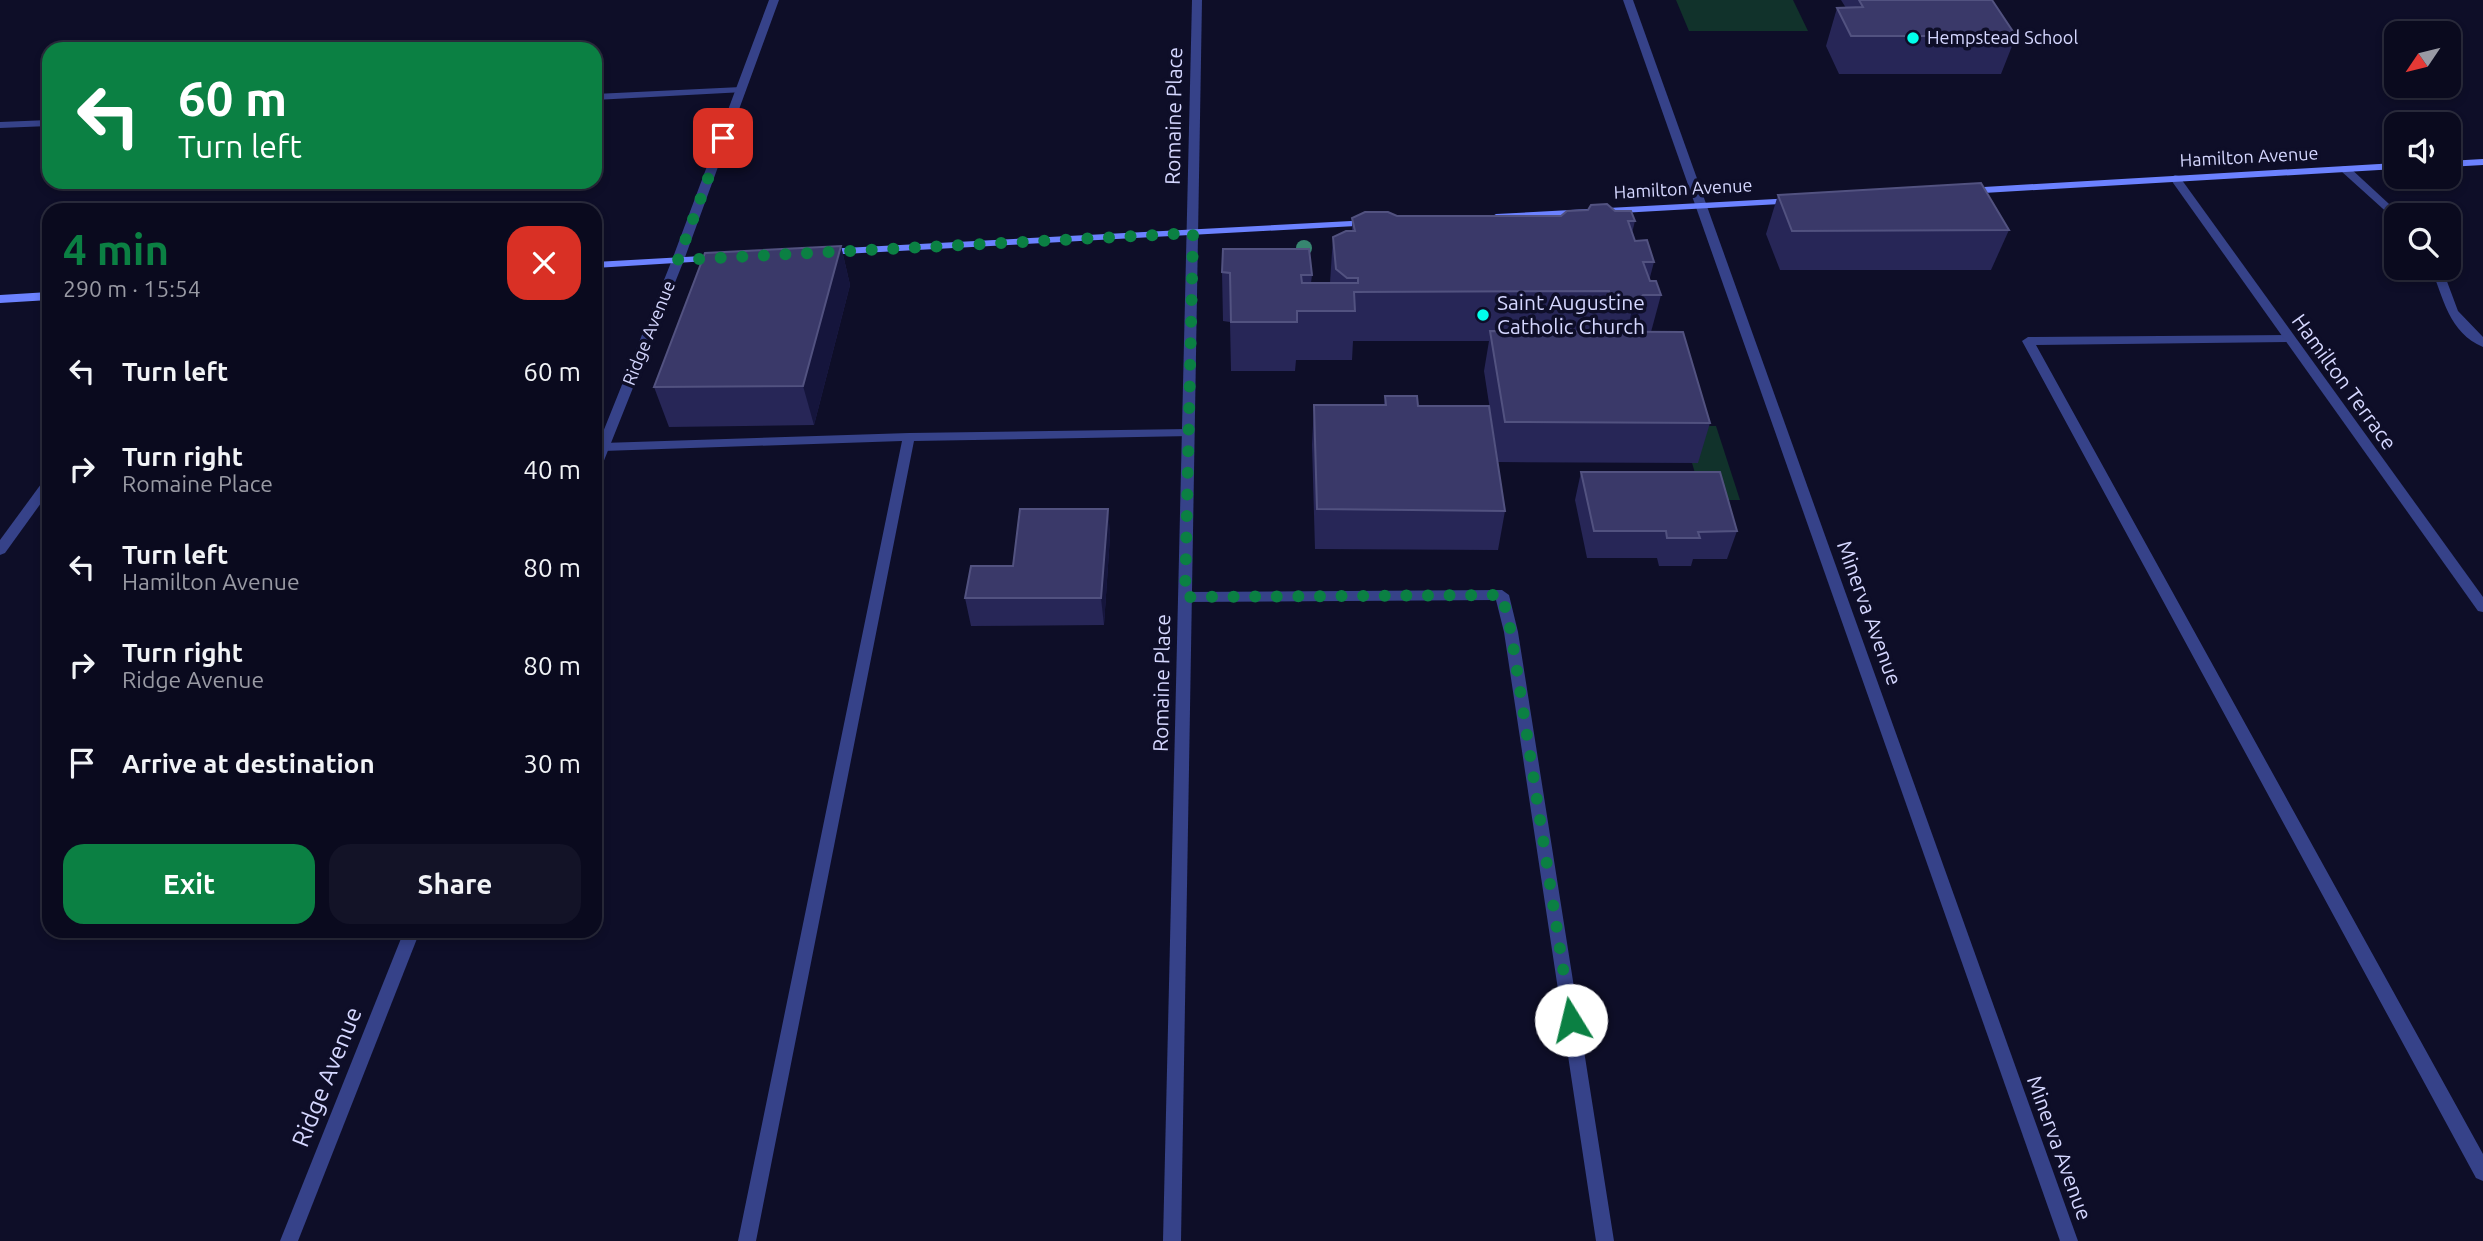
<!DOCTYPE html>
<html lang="en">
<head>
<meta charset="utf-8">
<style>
  :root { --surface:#0a0a1e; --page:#131327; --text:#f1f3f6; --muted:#999aa4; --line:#2a2b3c; --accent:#0b8043 }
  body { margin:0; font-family:Ubuntu,sans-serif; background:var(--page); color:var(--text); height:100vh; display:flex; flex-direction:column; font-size:26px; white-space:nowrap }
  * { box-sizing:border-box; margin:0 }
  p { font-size:23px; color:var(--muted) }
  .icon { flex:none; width:38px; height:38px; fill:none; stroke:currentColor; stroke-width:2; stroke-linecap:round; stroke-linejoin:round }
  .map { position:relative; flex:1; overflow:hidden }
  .drawer { position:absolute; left:42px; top:203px; width:560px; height:735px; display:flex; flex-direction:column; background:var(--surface); border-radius:21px; box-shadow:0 4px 10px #0003,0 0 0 2px var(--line) }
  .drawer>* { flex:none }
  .banner { position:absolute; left:42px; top:42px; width:560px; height:147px; border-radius:21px; box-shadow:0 4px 10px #0003,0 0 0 2px var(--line); background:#0b8043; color:#fff; overflow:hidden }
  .needle { width:46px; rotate:235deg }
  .controls { position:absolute; left:2384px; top:21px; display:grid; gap:14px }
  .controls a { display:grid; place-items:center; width:77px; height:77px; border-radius:14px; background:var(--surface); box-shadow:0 4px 10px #0003,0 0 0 2px var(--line); font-size:35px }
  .pin { position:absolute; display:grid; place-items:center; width:60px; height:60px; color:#fff; margin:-30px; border-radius:14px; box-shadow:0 4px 10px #0006 }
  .me { position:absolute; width:77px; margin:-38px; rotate:351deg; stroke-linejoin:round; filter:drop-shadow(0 0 5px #0008) }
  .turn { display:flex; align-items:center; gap:24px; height:147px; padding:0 21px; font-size:32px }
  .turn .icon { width:91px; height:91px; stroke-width:2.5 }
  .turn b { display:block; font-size:49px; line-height:60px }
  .round { display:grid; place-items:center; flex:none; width:74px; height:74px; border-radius:21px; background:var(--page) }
  .overview { display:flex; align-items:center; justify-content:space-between; height:119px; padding:0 21px }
  h1 { font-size:42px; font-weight:700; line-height:52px; color:var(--accent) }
  .primary-button { display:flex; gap:14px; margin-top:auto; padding:14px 21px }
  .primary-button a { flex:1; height:80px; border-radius:21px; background:var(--accent); color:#fff; font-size:28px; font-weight:700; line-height:80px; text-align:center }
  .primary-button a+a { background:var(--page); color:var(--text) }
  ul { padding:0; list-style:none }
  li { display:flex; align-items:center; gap:21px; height:98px; padding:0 21px }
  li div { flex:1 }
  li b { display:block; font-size:26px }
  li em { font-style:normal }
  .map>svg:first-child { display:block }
  .green { fill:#11322b }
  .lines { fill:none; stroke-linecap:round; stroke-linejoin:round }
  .lane { fill:#364289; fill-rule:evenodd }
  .street { fill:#364289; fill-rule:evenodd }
  .secondary { fill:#6c82ff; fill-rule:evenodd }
  .tree { fill:#378570 }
  .wall { fill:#272657 }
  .shaded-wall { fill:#15153c }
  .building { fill:#3a3969; stroke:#525280; stroke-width:2 }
  .route { stroke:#0b8043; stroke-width:12; stroke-dasharray:0 21.6 }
  .poi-dot { fill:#01ffeb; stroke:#0e0e28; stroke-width:2.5 }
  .labels { text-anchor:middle; stroke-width:7; stroke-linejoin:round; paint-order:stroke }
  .far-poi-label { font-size:18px; fill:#d5d7ff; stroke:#0e0e28; text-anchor:start }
  .far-street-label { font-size:18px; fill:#d5d7ff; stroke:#0e0e28 }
  .street-label { font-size:21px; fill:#d5d7ff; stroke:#0e0e28 }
  .poi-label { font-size:21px; fill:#d5d7ff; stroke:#0e0e28; text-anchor:start }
  .near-street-label { font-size:24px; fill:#d5d7ff; stroke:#0e0e28 }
</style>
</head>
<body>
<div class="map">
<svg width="2483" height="1241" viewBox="0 0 2483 1241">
  <rect width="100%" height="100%" fill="#0e0e28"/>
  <g class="green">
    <path d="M1676,0H1793L1808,31H1689Z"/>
    <path d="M1707,426H1716L1740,500H1703L1692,463Z"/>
  </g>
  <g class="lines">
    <g class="lane">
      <path d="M741,87L746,90L744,92L595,100V94Z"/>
      <path d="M49,120V126L0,128V122Z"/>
      <path d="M2345,166L2349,167L2401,215L2392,217L2341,171V167Z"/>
      <path d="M2431,268H2442L2458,311L2483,337V347C2449,333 2443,297 2431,268Z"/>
      <path d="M2290,335L2294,336V342L2036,345L2483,1154V1181L2476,1178L2022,341L2028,337Z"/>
      <path d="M1188,429L1192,430L1194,433L1192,436L914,441L756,1241H738L902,441L603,451L597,447L603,443L909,433Z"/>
      <path d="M49,479V492L5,553L0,555V540L44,480Z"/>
      <path d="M1502,590L1509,595L1518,632L1614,1241H1596L1504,632L1496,600L1185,602L1178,597L1185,592Z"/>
    </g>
    <g class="street">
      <path d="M769,0H779L684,260L601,468L595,472V452L672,260Z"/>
      <path d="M1192,0H1202L1181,1241H1163Z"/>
      <path d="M1623,0H1633L2078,1241H2060Z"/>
      <path d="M2175,175L2179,176L2483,597V612L2478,611L2171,180L2170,178Z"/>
      <path d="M404,931H420L298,1241H280Z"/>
    </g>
    <g class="secondary">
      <path d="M2483,159V165L2448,167V161Z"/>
      <path d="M2396,163V169L1967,194L1962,191L1967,188Z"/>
      <path d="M1793,198L1798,201L1797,203L1496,220L1491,217L1496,214Z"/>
      <path d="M1370,220L1374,221V225L825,255L819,252L825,249Z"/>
      <path d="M720,255L726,258L724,260L595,268V262Z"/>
      <path d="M49,292V300L0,303V295Z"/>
    </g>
  </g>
  <circle class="tree" cx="1304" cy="248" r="8"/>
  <g class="wall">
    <path d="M1841,0H1992L2016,36L2001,74H1839L1826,46L1837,8H1846Z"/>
    <path d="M1778,195L2009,230L1991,270H1780L1766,234Z"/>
    <path d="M1615,211L1635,221L1632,233L1635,241L1654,262L1649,281L1661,295L1651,332L1710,423L1698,463L1498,462L1484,371L1489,341H1353L1352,360H1296L1295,371H1231L1230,322L1223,321L1222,272L1312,275L1311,283H1330L1333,237L1352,231V218L1397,216H1561Z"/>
    <path d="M841,246L850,285L814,425L669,427L654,387Z"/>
    <path d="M1385,396L1418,406L1505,511L1498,550L1315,549L1312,445L1314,405H1384Z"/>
    <path d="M1581,472L1737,531L1727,559H1693L1691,566H1659L1657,558H1587L1575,500Z"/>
    <path d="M1108,509L1110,536L1104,625L971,626L965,598Z"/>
  </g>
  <g class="shaded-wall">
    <path d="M841,246L850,285L814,425L803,386Z"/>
    <path d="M1643,295L1631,344L1622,351L1634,302Z"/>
    <path d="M1108,509L1110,536L1104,625L1101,598Z"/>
  </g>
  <g class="building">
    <path d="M1859,0H1992L2016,36H1851L1837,8L1863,7Z"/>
    <path d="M1981,183L2009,230L1792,231L1778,195Z"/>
    <path d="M1607,204L1615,211H1631L1635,221H1628L1635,241L1647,240L1654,262H1643L1650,281H1656L1661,295H1643L1634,302H1620L1610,297L1609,291L1354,292L1355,311H1297V322H1231L1230,273L1222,272L1223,249H1309L1312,275H1301L1302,283H1358V278H1347L1336,269L1333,237L1346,231H1355L1352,218L1365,212H1388L1397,216H1561L1567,211L1588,210L1591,205Z"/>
    <path d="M841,246L803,386L654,387L705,253Z"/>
    <path d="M1490,331L1683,332L1710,423L1505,422Z"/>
    <path d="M1385,396H1417L1418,406H1489L1505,511L1317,509L1314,405H1386Z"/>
    <path d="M1581,472H1720L1737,531L1698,532L1700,538H1667L1666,531H1594Z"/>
    <path d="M1020,509H1108L1101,598H965L971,566H1013Z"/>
  </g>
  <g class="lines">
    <path class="route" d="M723,138L678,260L1193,233L1185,597L1502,595L1511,632L1571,1020"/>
  </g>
  <g class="poi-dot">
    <circle cx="1913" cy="38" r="7"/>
    <circle cx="1483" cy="315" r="7"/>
  </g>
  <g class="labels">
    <g class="far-poi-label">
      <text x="1927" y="44">Hempstead School</text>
    </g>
    <g class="far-street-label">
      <text transform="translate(2249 157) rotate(-3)" y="6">Hamilton Avenue</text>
      <text transform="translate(1683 189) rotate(-3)" y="6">Hamilton Avenue</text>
      <text transform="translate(649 333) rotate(-68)" y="6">Ridge Avenue</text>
    </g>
    <g class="street-label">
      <text transform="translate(1174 116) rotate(-89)" y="7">Romaine Place</text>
      <text transform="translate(2344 382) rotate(54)" y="7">Hamilton Terrace</text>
      <text transform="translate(1869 613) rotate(70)" y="7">Minerva Avenue</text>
      <text transform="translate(1162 683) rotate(-89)" y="7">Romaine Place</text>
      <text transform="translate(2059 1148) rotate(70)" y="7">Minerva Avenue</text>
    </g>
    <g class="poi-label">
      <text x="1497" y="310">Saint Augustine<tspan x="1497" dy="24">Catholic Church</tspan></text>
    </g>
    <g class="near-street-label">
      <text transform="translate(327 1077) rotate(-68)" y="8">Ridge Avenue</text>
    </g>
  </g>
</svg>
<div class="controls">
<a><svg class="needle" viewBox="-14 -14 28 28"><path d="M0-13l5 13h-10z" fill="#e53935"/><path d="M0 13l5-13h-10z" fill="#999aa4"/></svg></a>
<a><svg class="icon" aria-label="sound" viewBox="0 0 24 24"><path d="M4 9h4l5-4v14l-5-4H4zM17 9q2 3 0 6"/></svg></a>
<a><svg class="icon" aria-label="search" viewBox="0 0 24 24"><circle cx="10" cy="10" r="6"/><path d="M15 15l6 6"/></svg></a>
</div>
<div class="pin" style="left:723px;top:138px;background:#d93025"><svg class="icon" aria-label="arrive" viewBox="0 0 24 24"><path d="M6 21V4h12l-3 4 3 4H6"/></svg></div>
<svg class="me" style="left:1571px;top:1020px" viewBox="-20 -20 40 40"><circle r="19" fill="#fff"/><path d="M0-13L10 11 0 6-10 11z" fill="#0b8043"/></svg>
<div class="banner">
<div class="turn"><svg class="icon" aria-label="left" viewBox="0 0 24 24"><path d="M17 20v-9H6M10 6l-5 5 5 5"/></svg><div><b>60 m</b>Turn left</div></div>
</div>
<section class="drawer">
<div class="overview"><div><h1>4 min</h1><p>290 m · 15:54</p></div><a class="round" style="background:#d93025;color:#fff"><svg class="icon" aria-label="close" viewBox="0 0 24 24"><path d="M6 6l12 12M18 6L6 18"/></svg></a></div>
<ul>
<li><svg class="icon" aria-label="left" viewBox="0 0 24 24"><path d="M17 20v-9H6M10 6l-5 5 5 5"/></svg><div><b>Turn left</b></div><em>60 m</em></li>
<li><svg class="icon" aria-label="right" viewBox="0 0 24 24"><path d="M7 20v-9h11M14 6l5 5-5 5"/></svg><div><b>Turn right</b><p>Romaine Place</p></div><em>40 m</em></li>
<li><svg class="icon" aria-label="left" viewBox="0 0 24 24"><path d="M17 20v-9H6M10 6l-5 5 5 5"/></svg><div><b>Turn left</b><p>Hamilton Avenue</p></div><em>80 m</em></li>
<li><svg class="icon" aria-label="right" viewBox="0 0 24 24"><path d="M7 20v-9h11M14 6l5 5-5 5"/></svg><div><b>Turn right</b><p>Ridge Avenue</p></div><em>80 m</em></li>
<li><svg class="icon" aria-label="arrive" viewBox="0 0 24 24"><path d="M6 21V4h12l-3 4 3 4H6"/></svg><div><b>Arrive at destination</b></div><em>30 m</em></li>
</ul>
<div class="primary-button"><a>Exit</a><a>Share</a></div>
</section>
</div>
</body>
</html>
